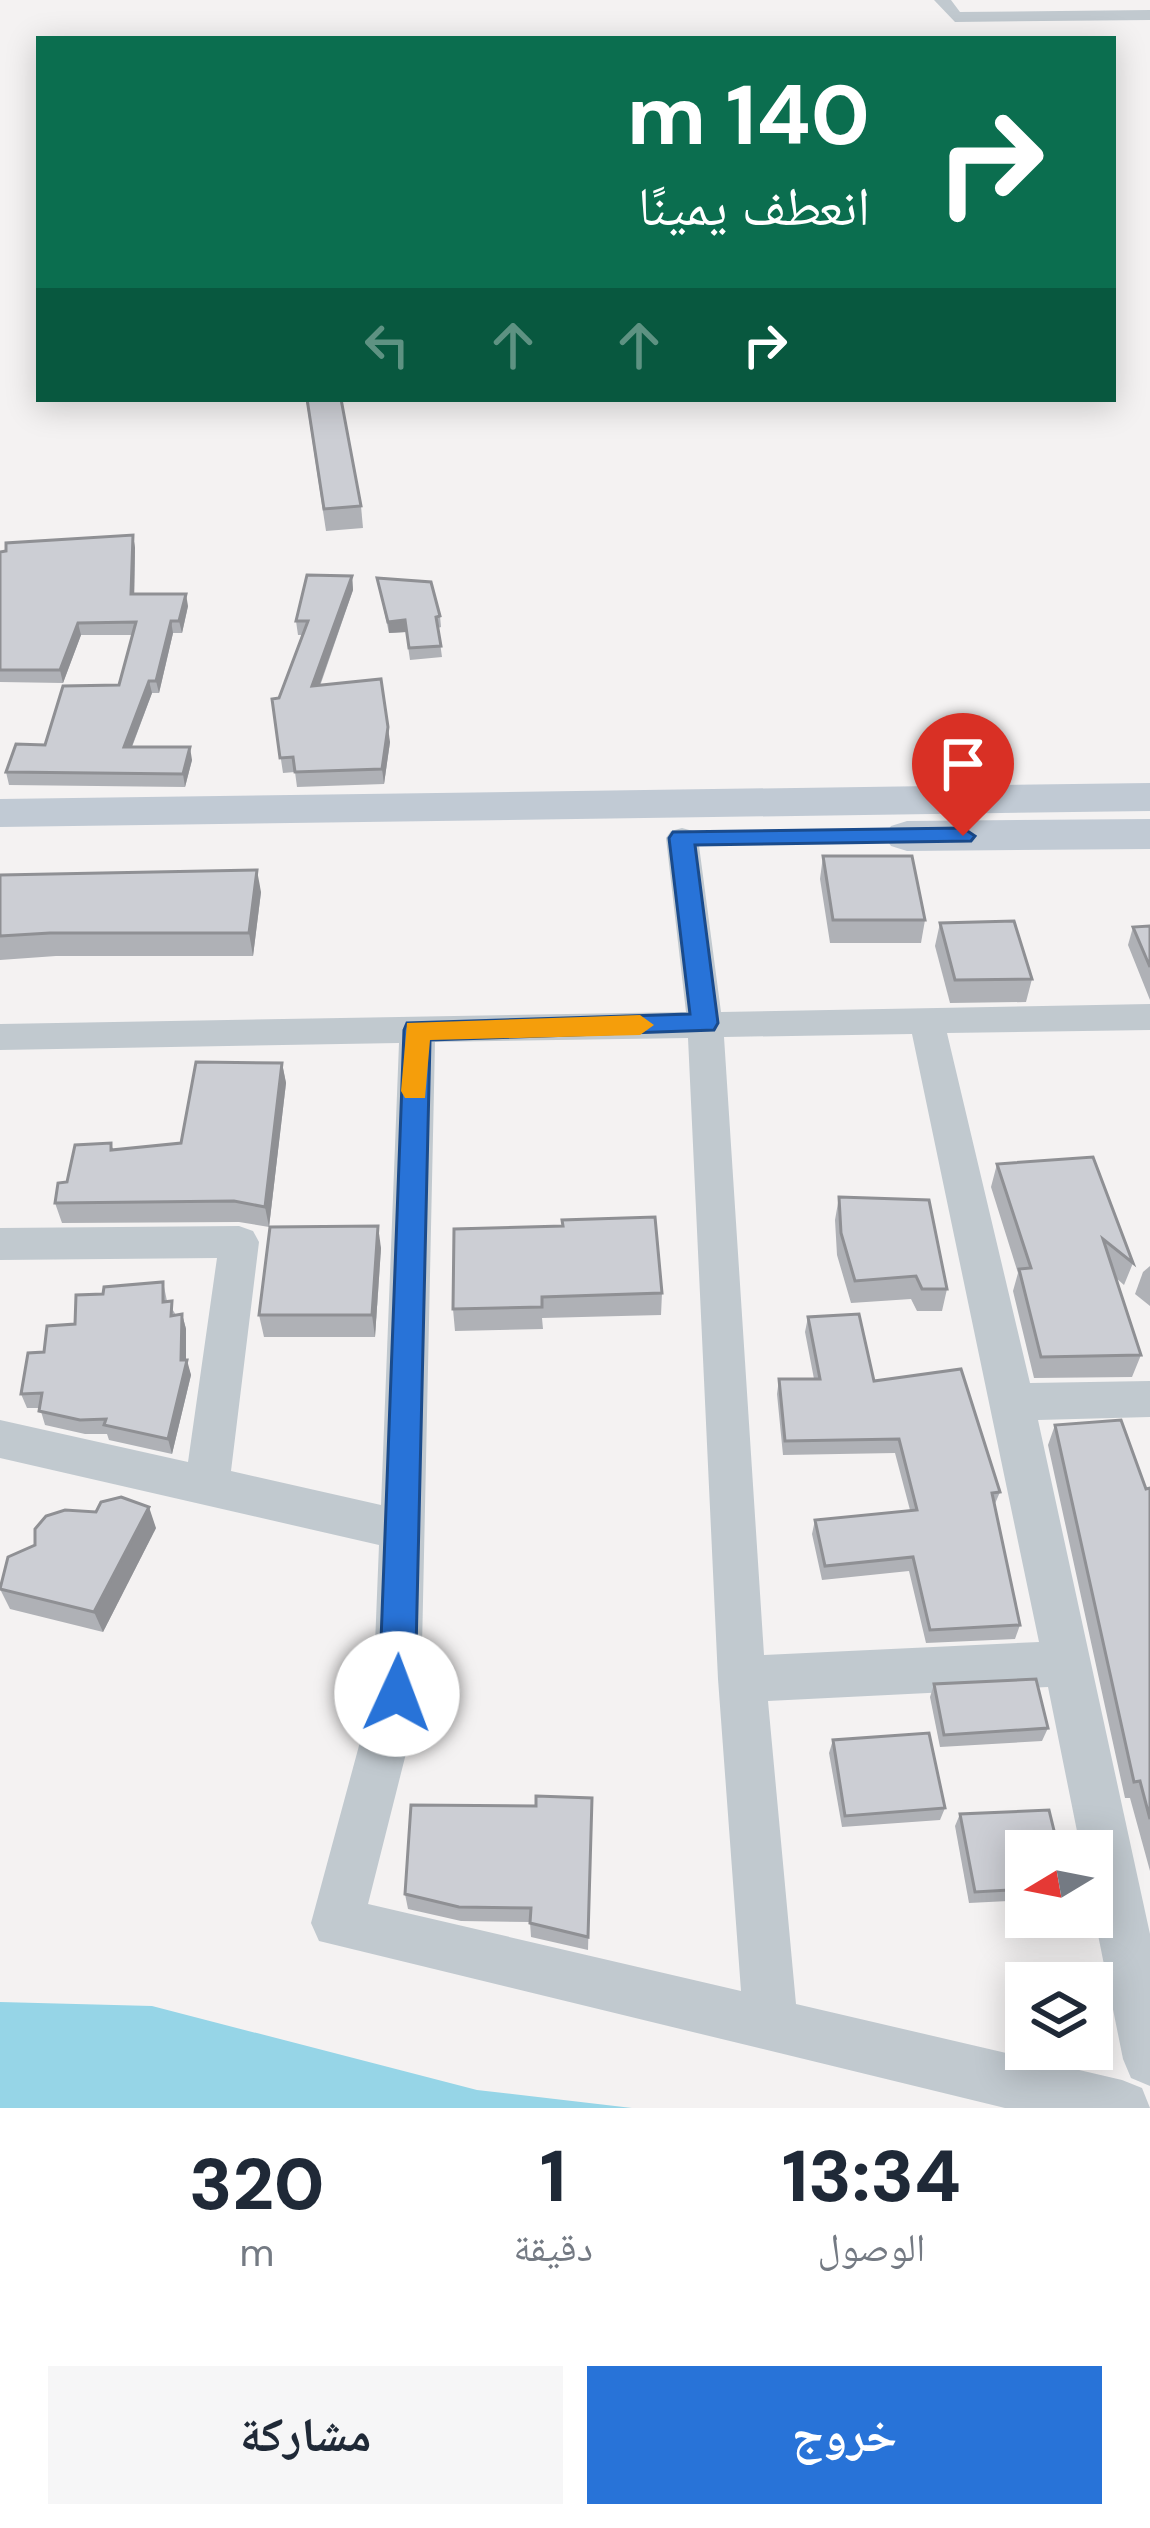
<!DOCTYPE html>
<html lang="ar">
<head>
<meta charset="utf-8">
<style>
  :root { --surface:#fff; --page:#f6f6f7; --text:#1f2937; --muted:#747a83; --accent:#2873d8 }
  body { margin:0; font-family:"DM Sans","Noto Naskh Arabic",sans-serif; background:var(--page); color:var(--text); direction:rtl; height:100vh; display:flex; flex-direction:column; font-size:45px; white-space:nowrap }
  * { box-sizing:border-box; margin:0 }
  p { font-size:39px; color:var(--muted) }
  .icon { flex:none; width:66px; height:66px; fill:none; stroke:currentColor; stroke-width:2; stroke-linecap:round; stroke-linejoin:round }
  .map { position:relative; height:2108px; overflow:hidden; direction:ltr }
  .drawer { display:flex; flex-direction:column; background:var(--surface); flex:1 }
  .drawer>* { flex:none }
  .top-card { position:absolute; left:36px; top:36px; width:1080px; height:366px; border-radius:0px; box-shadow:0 6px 30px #0003; direction:rtl; background:#0b6e4f; color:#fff; overflow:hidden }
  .needle { width:78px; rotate:260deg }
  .fabs { position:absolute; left:1005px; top:1830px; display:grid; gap:24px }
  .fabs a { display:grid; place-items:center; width:108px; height:108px; border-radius:0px; background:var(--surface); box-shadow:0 6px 30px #0003; font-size:60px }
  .pin { position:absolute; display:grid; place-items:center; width:102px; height:102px; color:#fff; margin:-123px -51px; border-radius:50% 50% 50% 0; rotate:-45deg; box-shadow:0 0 12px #0007 }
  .pin .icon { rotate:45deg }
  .me { position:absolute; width:132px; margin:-66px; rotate:2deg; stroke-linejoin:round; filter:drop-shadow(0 0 9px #0008) }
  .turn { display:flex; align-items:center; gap:42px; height:252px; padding:0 48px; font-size:54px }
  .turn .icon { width:156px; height:156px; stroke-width:2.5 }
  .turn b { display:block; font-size:84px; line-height:102px }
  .lanes { display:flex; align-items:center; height:114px; padding:0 48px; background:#0003; justify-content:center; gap:60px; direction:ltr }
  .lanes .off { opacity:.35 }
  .eta { display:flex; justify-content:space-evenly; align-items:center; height:204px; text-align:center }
  .eta b { font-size:72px; font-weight:800; line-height:84px }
  .button { display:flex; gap:24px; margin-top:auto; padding:24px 48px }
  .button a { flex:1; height:138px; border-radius:0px; background:var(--accent); color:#fff; font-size:48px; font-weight:800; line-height:138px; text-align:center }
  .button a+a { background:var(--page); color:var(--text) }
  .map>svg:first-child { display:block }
  .water { fill:#96d5e7 }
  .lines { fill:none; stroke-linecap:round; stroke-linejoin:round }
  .street { fill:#c1c9cf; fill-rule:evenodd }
  .secondary { fill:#c1cad4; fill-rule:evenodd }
  .wall { fill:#afb1b6 }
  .shaded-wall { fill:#8f9094 }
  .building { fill:#ccced4; stroke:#8f9094; stroke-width:3 }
  .route { fill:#2873d8; stroke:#1a4b8c; stroke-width:3 }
  .slow { fill:#f59e0b }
</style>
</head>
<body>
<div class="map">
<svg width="1150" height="2108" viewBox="0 0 1150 2108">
  <rect width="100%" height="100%" fill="#f4f2f2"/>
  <path class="water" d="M0,2002L152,2006L477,2090L632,2108H0Z"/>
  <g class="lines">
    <g class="street">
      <path d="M934,0H951L960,12L1150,10V20L955,22Z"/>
      <path d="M682,828L693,831L698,838L721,1012L1150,1004V1030L947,1033L1030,1383L1150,1381V1417L1038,1420L1150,1934V2086L1131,2078L1123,2059L1092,1905V1851H1081L1048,1687L768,1701L796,2004L1122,2080L1142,2088L1150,2108H1005L319,1941L311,1923L373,1694L379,1545L0,1458V1420L188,1462L217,1258L0,1260V1228L239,1226L253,1231L259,1242L231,1471L381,1505L399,1043L0,1050V1024L686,1012L666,838L671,831ZM912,1034L1039,1642L764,1655L724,1037ZM688,1038L718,1679L741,1991L368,1904L421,1694L435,1042Z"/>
    </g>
    <g class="secondary">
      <path d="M1150,783V811L0,827V799Z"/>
      <path d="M1150,819V849L907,851L891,846L884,836L891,826L907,821Z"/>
    </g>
  </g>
  <g class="wall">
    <path d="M306,399L361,506L363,528L326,531Z"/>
    <path d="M133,535L135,548L134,594L188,606L182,633H173L159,693H152L132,747L192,760L185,787L9,785L6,772L45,745L119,685L133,635H81L63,683L0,682V552Z"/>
    <path d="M352,576L353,590L320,686L390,742L384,784L297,787L295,772L283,773L272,699L279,698L302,635H298L296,621Z"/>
    <path d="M377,578L440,616L441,627L438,628L442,657L410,660L406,632L389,633Z"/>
    <path d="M823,856L925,920L921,943H830L820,879Z"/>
    <path d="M0,875L261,892L253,956H56L0,960Z"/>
    <path d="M940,923L1032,979L1026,1002L950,1003L935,946Z"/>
    <path d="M1150,926V1000L1128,945L1133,927Z"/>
    <path d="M282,1063L286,1083L269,1227L239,1222L62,1223L55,1203L111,1143L113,1150L181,1143Z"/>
    <path d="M1093,1157L1133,1263L1124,1285L1116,1278L1141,1355L1132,1377L1034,1378L1013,1291L1018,1273L991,1187L997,1164Z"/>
    <path d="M839,1197L947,1289L942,1311H917L911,1299L851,1303L837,1255L835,1220Z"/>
    <path d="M454,1229L662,1293L661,1315L542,1318L543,1329L455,1331L453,1309Z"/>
    <path d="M381,1248L375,1337H264L259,1315Z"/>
    <path d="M1150,1266V1306L1135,1294L1143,1272Z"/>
    <path d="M163,1282L167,1301L176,1315L182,1314L186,1329V1360L191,1375L172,1454L109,1440L107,1434H85L45,1425L40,1408H27L21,1394L44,1352L103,1294Z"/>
    <path d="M808,1317L874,1381L1000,1492L994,1506L1020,1625L1015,1639L926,1643L909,1571L822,1580L812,1534L815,1520L910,1510L895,1453L783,1455L777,1394L779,1379H814L805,1332Z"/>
    <path d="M1055,1425L1146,1489L1150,1488V1871L1130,1798H1125L1048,1445Z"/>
    <path d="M156,1528L103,1632L10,1609L0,1589Z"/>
    <path d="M934,1684L1048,1728L1042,1741L940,1747L930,1697Z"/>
    <path d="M833,1740L945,1808L940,1820L842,1827L829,1753Z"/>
    <path d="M592,1798L588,1950L531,1937L530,1922L461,1921L408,1909L405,1894L536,1806Z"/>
    <path d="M960,1814L1026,1851V1900L969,1903L955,1826Z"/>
  </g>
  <g class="shaded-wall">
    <path d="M133,535L135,548L134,606L131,594Z"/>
    <path d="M352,576L353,590L314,701L312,686Z"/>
    <path d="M186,594L188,606L182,633L179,621Z"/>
    <path d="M405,620L406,632L389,633L388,622Z"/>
    <path d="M171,621L173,633L159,693L156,681Z"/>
    <path d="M78,623L81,635L63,683L60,670Z"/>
    <path d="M149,681L152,693L127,759L124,747Z"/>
    <path d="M388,727L390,742L384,784L382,769Z"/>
    <path d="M190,747L192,760L185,787L183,774Z"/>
    <path d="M257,870L261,892L253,956L249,933Z"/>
    <path d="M282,1063L286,1083L269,1227L265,1207Z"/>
    <path d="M378,1226L381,1248L375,1337L372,1315Z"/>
    <path d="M182,1314L186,1329V1366L187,1360L191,1375L172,1454L168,1439L181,1360Z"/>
    <path d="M149,1507L156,1528L103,1632L94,1612Z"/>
  </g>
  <g class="building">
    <path d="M307,399H341L361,506L324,509Z"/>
    <path d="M133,535L131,594H186L179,621H171L156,681H149L124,747H190L183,774L6,772L16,744L45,745L63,686L119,685L136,622L78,623L60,670H0V552L6,551V543Z"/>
    <path d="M307,575L352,576L312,686L381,679L388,727L382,769L295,772L293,757L280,758L272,699L279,698L308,621H296Z"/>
    <path d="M377,578L431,582L440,616L436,617L441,646L409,648L405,620L388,622Z"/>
    <path d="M823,856H912L925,920H833Z"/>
    <path d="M257,870L249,933H50L0,936V875Z"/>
    <path d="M1014,921L1032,979L955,980L940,923Z"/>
    <path d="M1150,926V967L1133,927Z"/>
    <path d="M196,1062L282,1063L265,1207L234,1201L55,1203L58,1183L67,1182L75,1145L111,1143V1150L181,1143Z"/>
    <path d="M1093,1157L1133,1263L1103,1239L1141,1355L1041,1357L1019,1269L1031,1268L997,1164Z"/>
    <path d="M839,1197L929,1200L947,1289H922L916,1276L855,1281L841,1233Z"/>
    <path d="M655,1217L662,1293L542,1297V1307L453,1309L454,1229L563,1226L562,1220Z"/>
    <path d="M378,1226L372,1315H259L270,1227Z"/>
    <path d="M163,1282V1302L172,1301L171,1316L182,1314L181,1360H187L168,1439L104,1425L106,1419L80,1420L39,1411L42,1393L21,1394L28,1353L44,1352L47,1326L75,1324L76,1295L103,1294L104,1287Z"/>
    <path d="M859,1314L874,1381L961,1369L1000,1492L992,1493L1020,1625L930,1630L913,1557L825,1566L815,1520L917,1510L899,1439L785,1441L779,1379H820L808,1317Z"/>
    <path d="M1121,1420L1146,1489L1150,1488V1819L1140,1781L1134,1782L1055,1425Z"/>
    <path d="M121,1497L149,1507L94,1612L0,1589L8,1557L35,1545V1529L46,1516L65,1510L96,1512L101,1502Z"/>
    <path d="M1036,1679L1048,1728L944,1735L934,1684Z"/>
    <path d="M929,1733L945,1808L845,1816L833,1740Z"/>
    <path d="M536,1796L592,1798L588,1937L530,1923L531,1908L459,1907L405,1894L411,1805L536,1806Z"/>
    <path d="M1049,1810L1059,1851H1026V1889L975,1892L960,1814Z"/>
  </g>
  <path class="route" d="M963,828L975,836L971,841L695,845L718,1023L714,1030L430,1040L415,1694L410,1707L397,1712L384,1707L379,1694L404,1030L407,1023L690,1014L669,838L673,832Z"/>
  <path class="slow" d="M640,1015L654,1025L640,1035L430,1040L425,1098H405L401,1091L407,1023Z"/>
</svg>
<div class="fabs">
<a><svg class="needle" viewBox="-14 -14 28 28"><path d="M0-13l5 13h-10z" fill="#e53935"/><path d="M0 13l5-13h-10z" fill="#747a83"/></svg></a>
<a><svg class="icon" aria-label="layers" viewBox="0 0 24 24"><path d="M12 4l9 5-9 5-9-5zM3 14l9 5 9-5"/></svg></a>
</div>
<div class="pin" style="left:963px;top:836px;background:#d93025"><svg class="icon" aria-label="arrive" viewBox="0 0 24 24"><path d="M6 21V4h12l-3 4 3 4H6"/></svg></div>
<svg class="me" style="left:397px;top:1694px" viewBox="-20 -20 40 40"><circle r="19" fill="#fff"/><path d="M0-13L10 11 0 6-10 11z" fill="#2873d8"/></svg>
<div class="top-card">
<div class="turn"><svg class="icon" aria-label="right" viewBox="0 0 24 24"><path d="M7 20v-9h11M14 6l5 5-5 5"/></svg><div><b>140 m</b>انعطف يمينًا</div></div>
<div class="lanes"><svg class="icon off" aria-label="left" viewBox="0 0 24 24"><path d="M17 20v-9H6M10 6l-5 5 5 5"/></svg><svg class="icon off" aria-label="ahead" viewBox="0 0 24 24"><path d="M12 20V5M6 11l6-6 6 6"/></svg><svg class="icon off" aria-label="ahead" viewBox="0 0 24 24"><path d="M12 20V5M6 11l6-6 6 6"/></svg><svg class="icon" aria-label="right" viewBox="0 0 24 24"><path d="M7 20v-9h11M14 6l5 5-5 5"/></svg></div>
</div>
</div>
<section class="drawer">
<div class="eta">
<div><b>13:34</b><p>الوصول</p></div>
<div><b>1</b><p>دقيقة</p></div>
<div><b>320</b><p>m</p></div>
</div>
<div class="button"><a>خروج</a><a>مشاركة</a></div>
</section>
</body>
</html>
